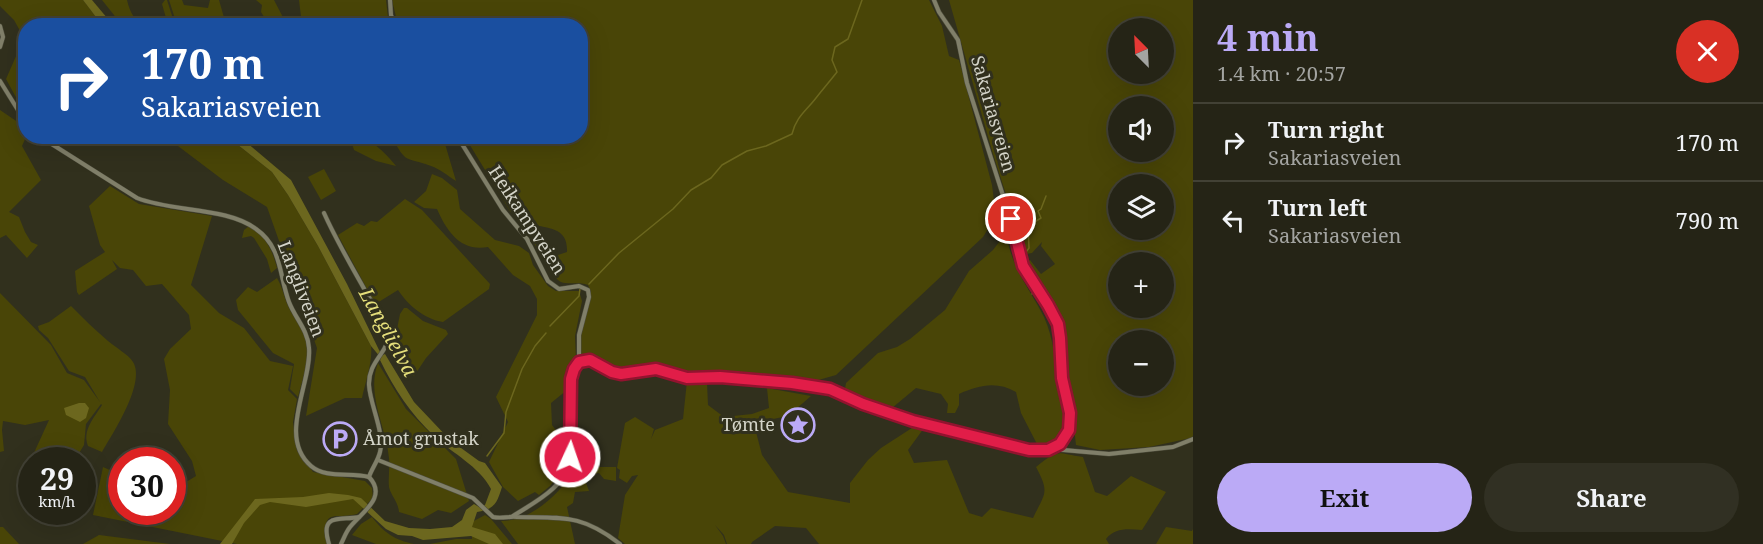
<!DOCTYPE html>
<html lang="en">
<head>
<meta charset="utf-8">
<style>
  :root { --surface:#252416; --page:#313023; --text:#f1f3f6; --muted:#a3a4a1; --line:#424135; --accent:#bbaaf6 }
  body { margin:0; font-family:"Noto Serif",serif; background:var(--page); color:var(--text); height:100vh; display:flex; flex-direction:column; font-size:22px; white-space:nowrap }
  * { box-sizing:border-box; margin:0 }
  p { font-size:20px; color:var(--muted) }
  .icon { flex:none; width:33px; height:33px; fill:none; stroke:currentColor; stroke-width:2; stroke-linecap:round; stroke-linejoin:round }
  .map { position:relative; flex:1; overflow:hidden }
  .details { display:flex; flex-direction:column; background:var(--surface); width:570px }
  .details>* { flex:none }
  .top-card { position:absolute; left:18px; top:18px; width:570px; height:126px; border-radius:24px; box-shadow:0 6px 24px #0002,0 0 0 2px var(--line); background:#1a4fa0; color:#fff; overflow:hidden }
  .needle { width:39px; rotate:336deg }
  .tools { position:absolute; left:1108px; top:18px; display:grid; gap:12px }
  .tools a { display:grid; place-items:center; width:66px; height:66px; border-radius:50%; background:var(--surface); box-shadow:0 6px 24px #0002,0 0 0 2px var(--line); font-size:30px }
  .speed { position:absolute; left:18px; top:447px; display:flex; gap:12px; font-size:30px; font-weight:700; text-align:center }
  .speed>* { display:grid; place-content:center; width:78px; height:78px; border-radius:50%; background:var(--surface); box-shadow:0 6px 24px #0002,0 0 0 2px var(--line); line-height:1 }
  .speed small { font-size:15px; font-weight:400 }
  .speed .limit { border:9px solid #d22; background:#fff; color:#111 }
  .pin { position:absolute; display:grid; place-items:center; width:51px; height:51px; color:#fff; margin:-26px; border:3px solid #fff; border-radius:50%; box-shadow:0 2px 6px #0007 }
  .me { position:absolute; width:66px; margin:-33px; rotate:3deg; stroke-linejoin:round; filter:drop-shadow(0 0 4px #0008) }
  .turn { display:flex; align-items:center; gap:21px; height:126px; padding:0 24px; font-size:27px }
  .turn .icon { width:78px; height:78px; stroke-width:2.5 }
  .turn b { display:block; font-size:42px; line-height:51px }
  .round { display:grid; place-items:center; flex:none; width:63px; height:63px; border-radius:32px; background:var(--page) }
  .overview { display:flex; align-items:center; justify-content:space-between; height:102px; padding:0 24px }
  h1 { font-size:36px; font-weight:700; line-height:45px; color:var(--accent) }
  .primary-button { display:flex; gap:12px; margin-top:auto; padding:12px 24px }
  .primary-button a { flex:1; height:69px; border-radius:36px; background:var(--accent); color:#111; font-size:24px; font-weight:700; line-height:69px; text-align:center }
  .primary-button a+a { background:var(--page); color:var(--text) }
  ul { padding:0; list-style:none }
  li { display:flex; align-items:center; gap:18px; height:78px; padding:0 24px; border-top:2px solid var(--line) }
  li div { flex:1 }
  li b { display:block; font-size:22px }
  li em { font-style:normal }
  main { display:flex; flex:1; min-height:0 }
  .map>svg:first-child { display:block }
  .green { fill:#494507; fill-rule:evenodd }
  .water { fill:#6c671e }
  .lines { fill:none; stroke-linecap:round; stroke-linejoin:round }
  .stream { stroke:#6c671e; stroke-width:1.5 }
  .minor-casing { stroke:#4d4d3c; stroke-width:5 }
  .minor { stroke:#807f69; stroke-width:4 }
  .route-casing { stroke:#92132f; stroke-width:15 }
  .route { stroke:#e11d48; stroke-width:10 }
  .labels { text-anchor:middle; stroke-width:6; stroke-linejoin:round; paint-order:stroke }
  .street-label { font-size:18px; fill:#d4d4c8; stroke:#31301d }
  .poi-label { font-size:18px; fill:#d4d4c8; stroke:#31301d; text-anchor:end }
  .water-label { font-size:20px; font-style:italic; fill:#e4de7a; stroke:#31301d }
</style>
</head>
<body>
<main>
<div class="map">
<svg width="1193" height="544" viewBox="0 0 1193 544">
  <rect width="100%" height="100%" fill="#31301d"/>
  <g class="green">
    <path d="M0,0H83L102,25L26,26L25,114L6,79L24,38L14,20L0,6Z"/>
    <path d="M102,0H127C130,13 135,23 148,25H122Z"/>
    <path d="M165,0H167L175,25H168L162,4Z"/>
    <path d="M169,0H182L184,5L208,8L210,0H219L225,21L224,25H177Z"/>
    <path d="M256,0H274L287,25H269L261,12L262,5Z"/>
    <path d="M299,0H386L388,17L392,25H302Z"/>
    <path d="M392,0H929L942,26L949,56L959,60L992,185L996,216L983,237L836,375L815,381L724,373L697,375L683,374L660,366H648L637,371L625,372L588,358H581V330L591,292L588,285C579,282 574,284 565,283C553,283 540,252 533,242L555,256L567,252C568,229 552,229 535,225C525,223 518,217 510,211L465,137L580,136V26L401,25L396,17Z"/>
    <path d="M949,0H1193V436L1191,438L1149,447L1100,450L1076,445L1068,377L1067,356L1059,320L1031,276L1026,263L1030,260L1041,274L1055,264L1041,246L1042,242L1032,253L1026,254L1023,247L993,154ZM1119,28H1164V74H1119ZM1119,106H1164V152H1119ZM1119,184H1164V230H1119ZM1119,262H1164V308H1119ZM1119,340H1164V386H1119Z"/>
    <path d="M0,110L25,127L26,137L22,146L41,180L9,212L19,217L25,232L31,242L38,245L27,258L6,235L0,238Z"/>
    <path d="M166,137H228L272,172L288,195L318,246L371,346C373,361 365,383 362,398H345L306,416L317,348L267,207L223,180Z"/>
    <path d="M350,137C369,136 384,151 396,166L376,161L354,150Z"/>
    <path d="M392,137H443L456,181C448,176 440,169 431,166C404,156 407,165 392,137Z"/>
    <path d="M324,169L336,191L321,200L308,177Z"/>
    <path d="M432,174L442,178L457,190L460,209L495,240L519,246L529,253L533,265L548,286L556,291H579L582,301L575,336L576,359L568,372L567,390L551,403L552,425L561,437L563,469L550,486L539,495L535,492L518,501L503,487L489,462L508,422L496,397L537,315V299L530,286L513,275L488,247C461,252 447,232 437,209L424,208L414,202L426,191Z"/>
    <path d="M110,186L139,204L212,216L191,285L219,313L244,328L270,361L293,366L288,390L297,399L293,422L297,451L313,472L365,481L372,488L373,498L357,514C335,520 321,506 327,544H237L93,515L103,467L121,475L122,512H172L173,490L196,476L192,461L168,424L170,390L164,359L170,349L191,329L189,315L162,284L146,286L133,270L120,268L112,260L117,269L79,295L77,292L75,271L105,252L100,245L89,206Z"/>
    <path d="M405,199L422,210L490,284L489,289L443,322C424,319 408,305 398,290L377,303L373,300L338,235L357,223L364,226L371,221L377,222Z"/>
    <path d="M249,226C266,237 272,249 277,268L271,273L267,259L254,238L251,236L242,238L244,230Z"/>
    <path d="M1006,233C1012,269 1028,286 1044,317C1054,339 1055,362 1060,386C1064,407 1068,413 1064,436L1051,446H1038L1021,413L1016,392C997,381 979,385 959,394V405L955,413H947L948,404L941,394L916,388L892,408L861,398L845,389L846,383L878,353L897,347L910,339L945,310L969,271L993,250Z"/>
    <path d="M277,278C283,288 284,298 289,308C294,318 301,327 305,337C311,357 303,378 298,397L290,389L294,364L273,353L238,310L236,300L248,287L257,292Z"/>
    <path d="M0,293L51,345L67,373L84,380L100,402L85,377L69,371L48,338L39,330L38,326L49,322L71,306C83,318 95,330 108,341C116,348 128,354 133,362C146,383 113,433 102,452L88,446C82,430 94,418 102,405L101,404L86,424L84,445L75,460H32L31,491L28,466L49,420L25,425L3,421L2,430L4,451L0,452Z"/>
    <path d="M404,308H407L423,321L446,330L448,334L426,358L414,376L403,373L388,349L396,334L400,314Z"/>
    <path d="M378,363L406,409L456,459L469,501L451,513L438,510L422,519L399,512C398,501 391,496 389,487C388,477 390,468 389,458C386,426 366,395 378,363Z"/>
    <path d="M687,381L707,383L708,405L724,417L752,414L769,408L767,388L811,396L788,416L768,420L755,428L762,455L788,492L850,503V483L868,460L881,448L915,426L924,428L908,450L914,463L947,460L969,513L982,517L991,508L1033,518C1045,493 1050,493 1036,467C1060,448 1055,453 1083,457L1095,492L1107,496L1131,476L1166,492L1142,530C1129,529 1115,527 1106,539L1109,544H819L806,528L775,526L752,542L751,544H727L724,535L715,525L723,536L726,544H625L618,538L625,495L638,475L632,476L627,483L619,478L620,470L617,468L625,423L635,417L654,429L651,439L655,430L683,419Z"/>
    <path d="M576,467H616V481L604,479L599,473L588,475L586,483L589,491L575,492L573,503L567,507L575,544H518L501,521C532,521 561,493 576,467Z"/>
    <path d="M485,515L491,519L512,544H430L456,539H472V522Z"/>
    <path d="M372,517C384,533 395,540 414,544H376L352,535L361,524Z"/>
    <path d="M0,527H3L19,544H0Z"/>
    <path d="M1166,527L1192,531L1193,529V544H1156Z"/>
    <path d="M99,535L170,544H83Z"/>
  </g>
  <g class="water">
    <path d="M83,0H92L113,25H102Z"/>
    <path d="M239,136L291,180L347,284L379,350L383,355L385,354L414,402L450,440L479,461L485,463L502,487C497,502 496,509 477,512L472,527L495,534L503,544H489L471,536L423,540L412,536L398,535L386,529L353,499L306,507L270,502L260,505L244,523L232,544H220L255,499L303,497L329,493L348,495L361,498L385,521L409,528L430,529L452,527L462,520L466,510L474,504L479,507L485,505L491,489C479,466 453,454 434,436C411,414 394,389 380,360L381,358L371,346L318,246L288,195L272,172L228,137Z"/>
    <path d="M79,403H85L89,408L86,418L80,422L66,415L64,408Z"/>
  </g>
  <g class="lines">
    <g class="stream">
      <path d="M1025,262L1024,255L1029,248L1028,226L1041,218L1038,211L1041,209L1046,196"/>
      <path d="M1027,266L1032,275L1037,278V286"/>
      <path d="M589,284L619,253L673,209L691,190L711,178L722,165L747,151L766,146L792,134C796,117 806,111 816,98C823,89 830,81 837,72L832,60L835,47L848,39L862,0"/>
      <path d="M1032,294L1035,289"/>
      <path d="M550,326L579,296L580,289"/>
      <path d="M487,456L504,433L506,412L522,369L535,346L546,333"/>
    </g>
    <g class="minor-casing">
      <g id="minor">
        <path d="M390,0L391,15L395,26"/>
        <path d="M0,26L3,37L0,47"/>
        <path d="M0,81L26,123"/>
        <path d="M39,136L137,198C172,212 227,207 256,229C282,247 279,275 289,302C295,318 308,330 309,348C312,383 277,437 311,466C326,479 350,472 369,477"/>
        <path d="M457,136L503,210L527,239L548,281L559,289L579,286L588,290L589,297L579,335V362"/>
        <path d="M324,213C336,240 352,267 367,294C374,306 387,319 388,334C389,353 368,361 369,385C370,405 385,433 380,452C378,461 372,468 369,477"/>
        <path d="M1052,449L1109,454L1173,447L1193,439"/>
        <path d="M378,460L473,498L493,517C502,519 509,516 517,517C563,518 582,514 620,544"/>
        <path d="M513,516C535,502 568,486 570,457L572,375L575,367L583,361L595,362L612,372L621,374L656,369L687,378L720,377L792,383L830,389L913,421L1018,448L1048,450L1060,444L1067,434L1070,422L1062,379L1061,346L1058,324L1051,309L1029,277L1020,260L1007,208L967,83L958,40L939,12L934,0"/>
        <path d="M329,544C319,512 341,521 359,517"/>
        <path d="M341,544C344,538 346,532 350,527C362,512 388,497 369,477"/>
      </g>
    </g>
    <use href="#minor" class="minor"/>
  </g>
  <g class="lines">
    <g class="route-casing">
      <path id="route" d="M570,457L571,379L574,369L579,362L590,360L612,372L621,374L656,369L687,378L720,377L792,383L830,389L863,404L913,421L1029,450H1048L1060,444L1069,430L1070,413L1062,378L1060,338L1058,324L1048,305L1023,266L1011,219"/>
    </g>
    <use href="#route" class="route"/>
  </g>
  <defs>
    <g id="sight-ring" transform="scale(1.725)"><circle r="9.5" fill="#31301d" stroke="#bbaaf6" stroke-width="1.5"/><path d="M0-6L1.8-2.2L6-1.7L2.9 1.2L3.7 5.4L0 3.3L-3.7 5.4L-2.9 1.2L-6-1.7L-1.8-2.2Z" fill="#bbaaf6"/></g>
    <g id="parking-ring" transform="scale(1.725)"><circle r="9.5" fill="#31301d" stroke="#bbaaf6" stroke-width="1.5"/><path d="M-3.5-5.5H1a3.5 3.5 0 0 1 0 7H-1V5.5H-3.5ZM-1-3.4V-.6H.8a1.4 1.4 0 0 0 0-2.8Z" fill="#bbaaf6"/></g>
  </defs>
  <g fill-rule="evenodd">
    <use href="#sight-ring" x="798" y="425"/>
    <use href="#parking-ring" x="340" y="439"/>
  </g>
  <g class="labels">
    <g class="street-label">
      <text transform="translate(993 114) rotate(74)" y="6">Sakariasveien</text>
      <text transform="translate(527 220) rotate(57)" y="6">Heikampveien</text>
      <text transform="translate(301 289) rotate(69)" y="6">Langliveien</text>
    </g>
    <g class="poi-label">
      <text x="775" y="431">Tømte</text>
      <text x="363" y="445" text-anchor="start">Åmot grustak</text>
    </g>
    <g class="water-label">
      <text transform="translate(388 332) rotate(61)" y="7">Langlielva</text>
    </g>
  </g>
</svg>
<div class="tools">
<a><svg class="needle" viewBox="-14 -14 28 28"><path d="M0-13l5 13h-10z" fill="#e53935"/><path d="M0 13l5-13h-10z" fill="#a3a4a1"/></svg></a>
<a><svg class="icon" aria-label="sound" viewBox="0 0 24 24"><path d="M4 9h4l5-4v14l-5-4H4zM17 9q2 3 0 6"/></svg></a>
<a><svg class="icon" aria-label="layers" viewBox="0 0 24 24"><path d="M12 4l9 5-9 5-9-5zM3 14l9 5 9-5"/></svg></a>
<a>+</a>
<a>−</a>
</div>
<div class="speed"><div>29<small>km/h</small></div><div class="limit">30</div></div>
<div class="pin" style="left:1011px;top:219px;background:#d93025"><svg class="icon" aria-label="arrive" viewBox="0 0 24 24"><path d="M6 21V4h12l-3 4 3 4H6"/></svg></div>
<svg class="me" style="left:570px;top:457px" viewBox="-20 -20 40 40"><circle r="17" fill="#e11d48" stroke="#fff" stroke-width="3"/><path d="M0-11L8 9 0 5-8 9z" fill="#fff"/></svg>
<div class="top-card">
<div class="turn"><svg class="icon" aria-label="right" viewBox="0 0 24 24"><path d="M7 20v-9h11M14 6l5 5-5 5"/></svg><div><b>170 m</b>Sakariasveien</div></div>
</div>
</div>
<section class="details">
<div class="overview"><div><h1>4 min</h1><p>1.4 km · 20:57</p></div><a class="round" style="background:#d93025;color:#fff"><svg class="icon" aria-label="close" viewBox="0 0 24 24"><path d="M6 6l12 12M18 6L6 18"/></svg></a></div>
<ul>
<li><svg class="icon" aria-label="right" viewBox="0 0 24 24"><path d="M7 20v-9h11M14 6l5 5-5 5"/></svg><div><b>Turn right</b><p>Sakariasveien</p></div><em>170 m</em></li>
<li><svg class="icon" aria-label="left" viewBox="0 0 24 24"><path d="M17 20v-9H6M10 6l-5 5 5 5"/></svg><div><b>Turn left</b><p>Sakariasveien</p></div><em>790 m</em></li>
</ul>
<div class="primary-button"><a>Exit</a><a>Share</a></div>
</section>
</main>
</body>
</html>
